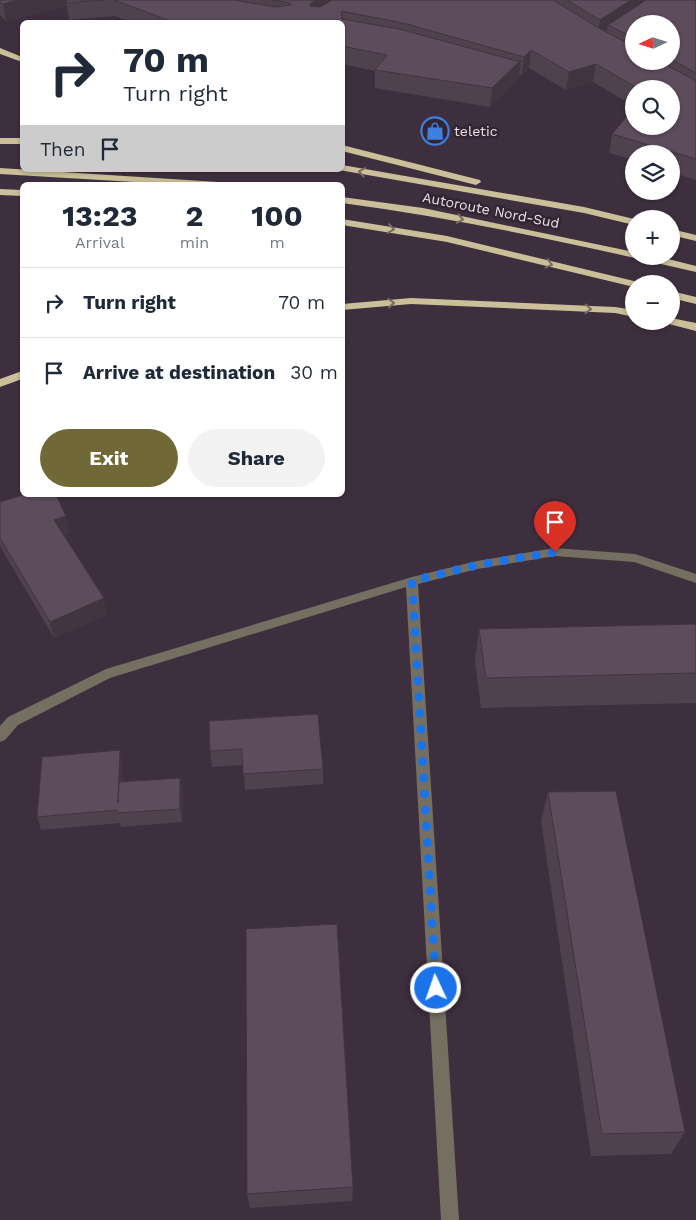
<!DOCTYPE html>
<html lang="en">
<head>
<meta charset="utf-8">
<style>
  :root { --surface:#fff; --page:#f2f2f3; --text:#1f2937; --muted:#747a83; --line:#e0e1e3; --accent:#706836 }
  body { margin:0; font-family:"Work Sans",sans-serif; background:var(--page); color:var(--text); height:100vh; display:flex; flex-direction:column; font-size:19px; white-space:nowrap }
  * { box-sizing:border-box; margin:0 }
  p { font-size:16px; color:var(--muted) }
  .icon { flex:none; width:28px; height:28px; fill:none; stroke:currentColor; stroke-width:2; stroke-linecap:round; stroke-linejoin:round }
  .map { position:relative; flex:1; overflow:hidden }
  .details { position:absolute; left:20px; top:182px; width:325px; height:315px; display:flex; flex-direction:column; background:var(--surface); border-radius:8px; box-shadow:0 1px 4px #0004 }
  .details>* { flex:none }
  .banner { position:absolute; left:20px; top:20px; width:325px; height:152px; border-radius:8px; box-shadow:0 1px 4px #0004; background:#fff; color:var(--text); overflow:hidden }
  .needle { width:32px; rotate:266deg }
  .controls { position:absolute; left:625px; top:15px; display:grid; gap:10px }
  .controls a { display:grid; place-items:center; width:55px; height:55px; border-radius:50%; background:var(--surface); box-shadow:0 1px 4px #0004; font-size:25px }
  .pin { position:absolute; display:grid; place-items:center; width:42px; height:42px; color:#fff; margin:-51px -21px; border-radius:50% 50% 50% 0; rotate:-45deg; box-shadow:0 0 5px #0007 }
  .pin .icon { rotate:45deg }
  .me { position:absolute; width:55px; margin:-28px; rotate:357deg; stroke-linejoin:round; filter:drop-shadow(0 0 4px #0008) }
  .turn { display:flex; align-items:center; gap:18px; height:105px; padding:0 20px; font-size:22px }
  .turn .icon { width:65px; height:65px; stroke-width:2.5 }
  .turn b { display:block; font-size:35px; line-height:42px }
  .then { display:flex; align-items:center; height:48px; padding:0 20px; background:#0003; gap:10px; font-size:19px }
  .eta { display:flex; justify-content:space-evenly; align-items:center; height:85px; text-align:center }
  .eta b { font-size:30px; font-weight:700; line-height:35px }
  .action { display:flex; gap:10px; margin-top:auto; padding:10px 20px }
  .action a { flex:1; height:58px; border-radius:30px; background:var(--accent); color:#fff; font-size:20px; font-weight:700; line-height:58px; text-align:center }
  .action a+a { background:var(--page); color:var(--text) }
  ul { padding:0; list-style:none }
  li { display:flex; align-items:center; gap:15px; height:70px; padding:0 20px; border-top:1px solid var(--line) }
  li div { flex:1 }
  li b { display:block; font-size:19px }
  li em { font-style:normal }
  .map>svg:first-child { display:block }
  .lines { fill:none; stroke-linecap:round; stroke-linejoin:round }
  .minor { fill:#746f60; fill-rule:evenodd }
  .motorway { fill:#cabf98; fill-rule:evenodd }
  .wall { fill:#50414f; fill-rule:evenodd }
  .shaded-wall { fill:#413540 }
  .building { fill:#5d4c5c; stroke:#413540 }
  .oneway { stroke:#786a60 }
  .route { stroke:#1a73e8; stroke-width:9; stroke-dasharray:0 16.2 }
  .labels { text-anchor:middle; stroke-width:5; stroke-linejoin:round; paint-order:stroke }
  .far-poi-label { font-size:14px; fill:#ede3ed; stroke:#342533; text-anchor:start }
  .far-street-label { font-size:14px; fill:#ede3ed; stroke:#342533 }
</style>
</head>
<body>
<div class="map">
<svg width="696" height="1220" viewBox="0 0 696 1220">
  <rect width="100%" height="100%" fill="#3e2f3e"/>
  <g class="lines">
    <path class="minor" d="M555,548L635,554L696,574V583L634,562L555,556L477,569L418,584L459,1220H441L406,587L110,678L18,725L5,740L0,742V726L8,717L106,669L412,577L477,561Z"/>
    <g class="motorway">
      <path d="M0,48L22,57V62L0,54Z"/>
      <rect x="0" y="138" width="22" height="6"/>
      <path d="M342,145L480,180L481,182L476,185L342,151Z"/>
      <path d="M342,165L584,207L634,219V225L584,213L339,170H342Z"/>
      <path d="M0,168L218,182L223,185H184L0,174Z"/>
      <path d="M0,189L22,190V196L0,195Z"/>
      <path d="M342,197L423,208L634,252V256H656L696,266V272C580,245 461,219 342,203Z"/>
      <path d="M342,219L447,236L638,282L639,284H634V287L447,242L342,225Z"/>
      <path d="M671,229L696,235V241L671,235Z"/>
      <path d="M671,291L696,297V304L671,298Z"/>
      <path d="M411,298L615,307L634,310V317L615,313L411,304L342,310V304Z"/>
      <path d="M671,318L696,323V331L665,323L663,321H671Z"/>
      <path d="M22,371V379L0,387V379Z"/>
    </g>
  </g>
  <g class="wall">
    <path d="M0,0H696V180L671,172V154H634V160L609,153L612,134L671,89H634V106L593,82L566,90L529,68L522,75L520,74L519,77L490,107L375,88V71L342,64V22H130L115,16L69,20L67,6L6,21L0,15ZM634,24H671V61H634Z"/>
    <path d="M0,502L70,533L64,535L108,615L54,638L0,546Z"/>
    <path d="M696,624V703L481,708L475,661L479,629Z"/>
    <path d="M209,721L323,769V784L245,790L243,765L212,767L210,751Z"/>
    <path d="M120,750L123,764V782L183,791L182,822L121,827L120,823L41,830L37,817Z"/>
    <path d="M548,792L685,1132L671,1154L591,1156L541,821Z"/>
    <path d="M353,1187L352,1201L250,1208L247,1194Z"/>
  </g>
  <g class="shaded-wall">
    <path d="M19,0H67L66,3L67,6L6,21L3,4Z"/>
    <path d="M317,0H347L311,20V3Z"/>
    <path d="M631,0H655L608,25L607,30L597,37L600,20Z"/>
    <path d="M531,50L529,68L522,75L524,57Z"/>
    <path d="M521,60L519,77L490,107L492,88Z"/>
    <path d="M596,64L593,82L566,90L569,72Z"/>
    <path d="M66,516L70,533L59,537L54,520Z"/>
    <path d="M104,598L108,615L54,638L50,622Z"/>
    <path d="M120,750L123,764L122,813L118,803Z"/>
    <path d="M180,778L183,791L182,822L180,809Z"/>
  </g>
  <g class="building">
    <path d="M0,0H19L3,4L0,1Z"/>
    <path d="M66,0H105L66,3Z"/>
    <path d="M114,0H234L276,7L291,5L290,3L272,0H317L311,3L310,6L320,7L332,0H553L597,27L634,47V61H659L696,81V159L612,134L634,108V126H671V89H639L596,64L569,72L531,50L524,57L403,23L341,11L342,19L399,29L517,61L521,60L492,88L375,70L387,55L342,46V22H173Z"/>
    <path d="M567,0H631L600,20Z"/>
    <path d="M646,0H696V73L671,59V24H634V38L608,25Z"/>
    <path d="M22,495H56L66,516L54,520L104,598L50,622L0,538V502Z"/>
    <path d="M696,624V673L486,678L479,629Z"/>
    <path d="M318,714L323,769L243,774L242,749L210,751L209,721Z"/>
    <path d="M120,750L118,803L119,782L180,778V809L117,813V810L37,817L42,757Z"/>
    <path d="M616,791L685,1132L602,1134L548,792Z"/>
    <path d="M337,924L353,1187L247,1194L246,929Z"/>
  </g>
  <defs><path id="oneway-chevron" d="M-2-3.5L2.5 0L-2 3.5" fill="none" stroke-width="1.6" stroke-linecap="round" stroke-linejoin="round" transform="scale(1.25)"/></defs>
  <g class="oneway">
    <use href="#oneway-chevron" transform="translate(362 172) rotate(-170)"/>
    <use href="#oneway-chevron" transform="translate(460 219) rotate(11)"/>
    <use href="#oneway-chevron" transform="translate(391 229) rotate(9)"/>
    <use href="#oneway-chevron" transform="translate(549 264) rotate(14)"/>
    <use href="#oneway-chevron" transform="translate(391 303) rotate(-5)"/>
    <use href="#oneway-chevron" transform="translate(588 309) rotate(3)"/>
  </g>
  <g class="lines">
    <path class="route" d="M436,988L412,581L477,565L555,552"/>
  </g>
  <defs>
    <g id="shop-ring" transform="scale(1.4375)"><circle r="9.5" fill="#342533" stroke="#3f7fe0" stroke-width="1.5"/><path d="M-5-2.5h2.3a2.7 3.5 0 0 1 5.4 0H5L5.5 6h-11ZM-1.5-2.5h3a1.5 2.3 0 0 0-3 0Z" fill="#3f7fe0"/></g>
  </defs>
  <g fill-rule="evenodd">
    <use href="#shop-ring" x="435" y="131"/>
  </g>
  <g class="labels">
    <g class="far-poi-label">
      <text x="454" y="136">teletic</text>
    </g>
    <g class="far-street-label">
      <text transform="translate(491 210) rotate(11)" y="5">Autoroute Nord-Sud</text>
    </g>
  </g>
</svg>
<div class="controls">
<a><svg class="needle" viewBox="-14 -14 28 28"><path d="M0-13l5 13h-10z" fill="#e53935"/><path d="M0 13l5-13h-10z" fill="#747a83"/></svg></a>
<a><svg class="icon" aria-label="search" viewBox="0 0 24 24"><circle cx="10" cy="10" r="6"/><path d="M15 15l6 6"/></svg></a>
<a><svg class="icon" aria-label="layers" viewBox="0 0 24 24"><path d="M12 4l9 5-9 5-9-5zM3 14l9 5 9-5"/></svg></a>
<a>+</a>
<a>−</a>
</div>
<div class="pin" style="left:555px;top:552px;background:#d93025"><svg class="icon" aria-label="arrive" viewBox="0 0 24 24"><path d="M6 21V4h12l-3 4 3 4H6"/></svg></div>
<svg class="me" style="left:436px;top:988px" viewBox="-20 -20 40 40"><circle r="17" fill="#1a73e8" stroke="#fff" stroke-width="3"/><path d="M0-11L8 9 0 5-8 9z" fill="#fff"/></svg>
<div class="banner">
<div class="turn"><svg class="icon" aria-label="right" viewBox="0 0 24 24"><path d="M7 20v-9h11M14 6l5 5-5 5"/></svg><div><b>70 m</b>Turn right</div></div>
<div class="then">Then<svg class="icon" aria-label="arrive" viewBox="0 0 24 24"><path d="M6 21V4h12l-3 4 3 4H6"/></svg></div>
</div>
<section class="details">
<div class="eta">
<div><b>13:23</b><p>Arrival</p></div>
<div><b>2</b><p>min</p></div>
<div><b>100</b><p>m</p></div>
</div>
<ul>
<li><svg class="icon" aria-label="right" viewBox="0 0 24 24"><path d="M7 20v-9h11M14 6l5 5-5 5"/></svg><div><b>Turn right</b></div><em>70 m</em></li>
<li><svg class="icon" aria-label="arrive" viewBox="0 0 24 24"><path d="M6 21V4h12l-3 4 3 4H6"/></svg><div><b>Arrive at destination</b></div><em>30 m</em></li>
</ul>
<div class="action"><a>Exit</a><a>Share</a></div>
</section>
</div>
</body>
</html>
